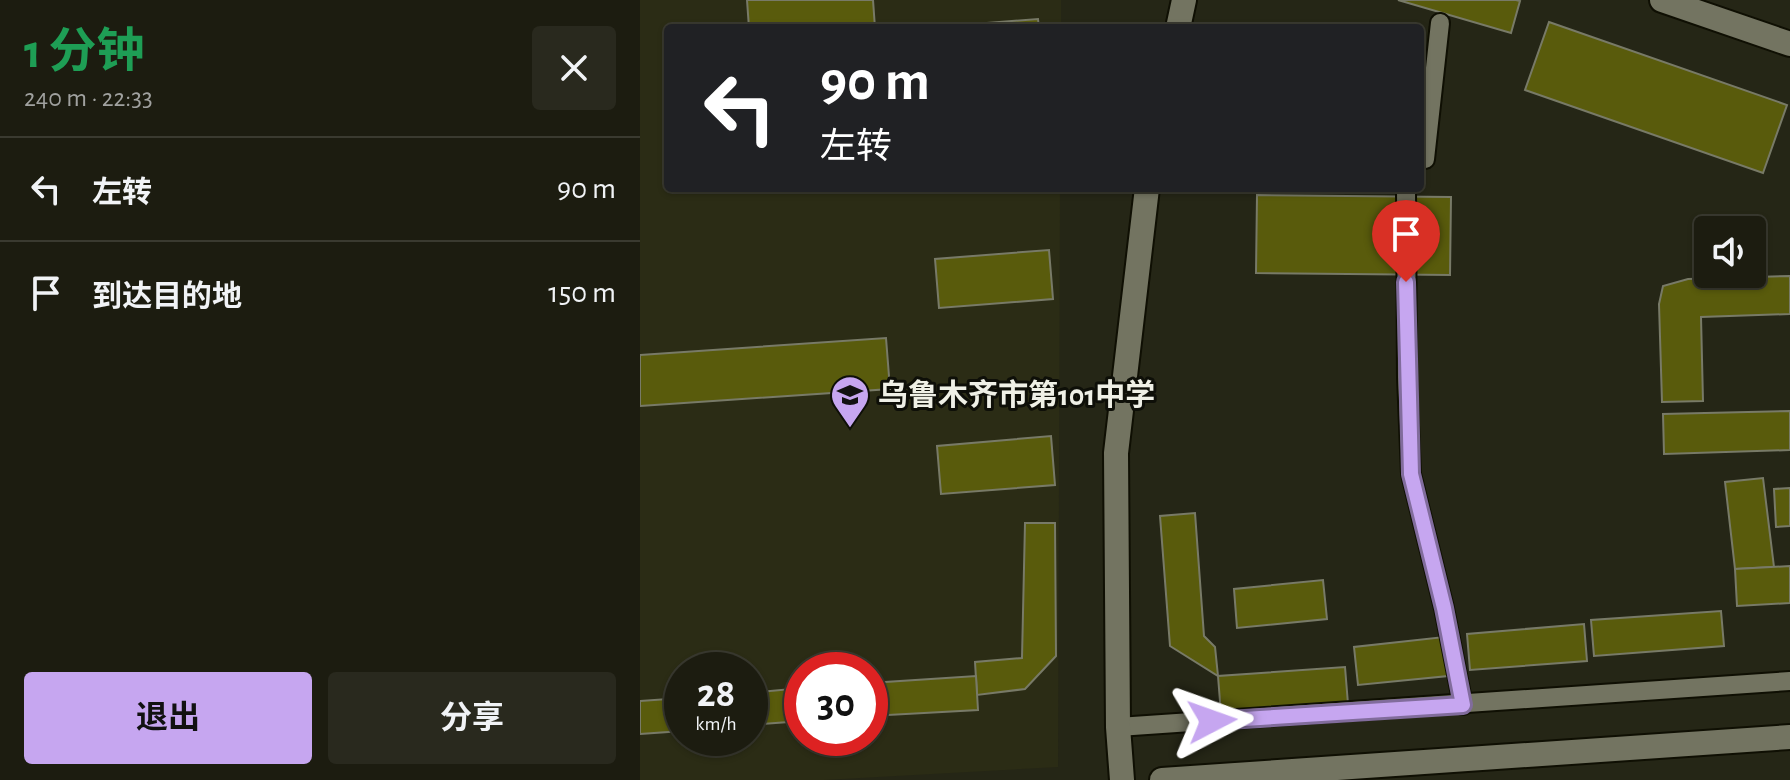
<!DOCTYPE html>
<html lang="zh">
<head>
<meta charset="utf-8">
<style>
  :root { --surface:#1c1c10; --page:#29291e; --text:#f1f3f6; --muted:#a0a19f; --line:#3a3a30; --accent:#c6a6f0 }
  body { margin:0; font-family:"Alegreya Sans","Noto Sans SC",sans-serif; background:var(--page); color:var(--text); height:100vh; display:flex; flex-direction:column; font-size:30px; white-space:nowrap }
  * { box-sizing:border-box; margin:0 }
  p { font-size:26px; color:var(--muted) }
  .icon { flex:none; width:44px; height:44px; fill:none; stroke:currentColor; stroke-width:2; stroke-linecap:round; stroke-linejoin:round }
  .map { position:relative; flex:1; overflow:hidden }
  .panel { display:flex; flex-direction:column; background:var(--surface); width:640px }
  .panel>* { flex:none }
  .guide { position:absolute; left:24px; top:24px; width:760px; height:168px; border-radius:8px; box-shadow:0 2px 6px #0004,0 0 0 2px var(--line); background:#202124; color:#fff; overflow:hidden }
  .controls { position:absolute; left:1054px; top:216px; display:grid; gap:16px }
  .controls a { display:grid; place-items:center; width:72px; height:72px; border-radius:8px; background:var(--surface); box-shadow:0 2px 6px #0004,0 0 0 2px var(--line); font-size:40px }
  .speed { position:absolute; left:24px; top:652px; display:flex; gap:16px; font-size:40px; font-weight:700; text-align:center }
  .speed>* { display:grid; place-content:center; width:104px; height:104px; border-radius:50%; background:var(--surface); box-shadow:0 2px 6px #0004,0 0 0 2px var(--line); line-height:1 }
  .speed small { font-size:20px; font-weight:400 }
  .speed .limit { border:12px solid #d22; background:#fff; color:#111 }
  .pin { position:absolute; display:grid; place-items:center; width:68px; height:68px; color:#fff; margin:-82px -34px; border-radius:50% 50% 50% 0; rotate:-45deg; box-shadow:0 0 8px #0007 }
  .pin .icon { rotate:45deg }
  .me { position:absolute; width:88px; margin:-44px; rotate:86deg; stroke-linejoin:round; filter:drop-shadow(0 0 6px #0008) }
  .turn { display:flex; align-items:center; gap:28px; height:168px; padding:0 24px; font-size:36px }
  .turn .icon { width:104px; height:104px; stroke-width:2.5 }
  .turn b { display:block; font-size:56px; line-height:68px }
  .round { display:grid; place-items:center; flex:none; width:84px; height:84px; border-radius:8px; background:var(--page) }
  .overview { display:flex; align-items:center; justify-content:space-between; height:136px; padding:0 24px }
  h1 { font-size:48px; font-weight:700; line-height:60px; color:#1e9e55 }
  .button { display:flex; gap:16px; margin-top:auto; padding:16px 24px }
  .button a { flex:1; height:92px; border-radius:8px; background:var(--accent); color:#111; font-size:32px; font-weight:700; line-height:92px; text-align:center }
  .button a+a { background:var(--page); color:var(--text) }
  ul { padding:0; list-style:none }
  li { display:flex; align-items:center; gap:24px; height:104px; padding:0 24px; border-top:2px solid var(--line) }
  li div { flex:1 }
  li b { display:block; font-size:30px }
  li em { font-style:normal }
  main { display:flex; flex:1; min-height:0 }
  .map>svg:first-child { display:block }
  .built { fill:#2b2c15; fill-rule:evenodd }
  .building { fill:#595b0c; stroke:#787a67; stroke-width:2 }
  .lines { fill:none; stroke-linecap:round; stroke-linejoin:round }
  .street-casing { stroke:#0f0f03; stroke-width:22 }
  .secondary-casing { stroke:#0f0f03; stroke-width:28 }
  .street { stroke:#737461; stroke-width:18 }
  .secondary { stroke:#737461; stroke-width:24 }
  .route-casing { stroke:#816c9c; stroke-width:20 }
  .route { stroke:#c6a6f0; stroke-width:14 }
  .labels { text-anchor:middle; stroke-width:6; stroke-linejoin:round; paint-order:stroke }
  .poi-label { font-size:30px; font-weight:bold; fill:#eff0e6; stroke:#0e0f08; text-anchor:start }
</style>
</head>
<body>
<main>
<section class="panel">
<div class="overview"><div><h1>1 分钟</h1><p>240 m · 22:33</p></div><a class="round"><svg class="icon" aria-label="close" viewBox="0 0 24 24"><path d="M6 6l12 12M18 6L6 18"/></svg></a></div>
<ul>
<li><svg class="icon" aria-label="left" viewBox="0 0 24 24"><path d="M17 20v-9H6M10 6l-5 5 5 5"/></svg><div><b>左转</b></div><em>90 m</em></li>
<li><svg class="icon" aria-label="arrive" viewBox="0 0 24 24"><path d="M6 21V4h12l-3 4 3 4H6"/></svg><div><b>到达目的地</b></div><em>150 m</em></li>
</ul>
<div class="button"><a>退出</a><a>分享</a></div>
</section>
<div class="map">
<svg width="1150" height="780" viewBox="0 0 1150 780">
  <rect width="100%" height="100%" fill="#252616"/>
  <path class="built" d="M0,0H421V28H28V188H420L418,767L184,780H0ZM42,670H110V738H42ZM162,670H230V738H162Z"/>
  <g class="building">
    <path d="M107,0H233L235,28H109Z"/>
    <path d="M758,0H876L880,1L871,33Z"/>
    <path d="M398,19L399,28H284Z"/>
    <path d="M909,22L1147,105L1123,173L885,90Z"/>
    <path d="M617,195L811,197L810,275L616,273Z"/>
    <path d="M409,250L413,299L299,308L295,259Z"/>
    <path d="M1150,276V314L1061,317L1063,401L1022,402L1019,304L1023,286L1048,279Z"/>
    <path d="M246,338L250,389L0,406V355Z"/>
    <path d="M1150,411V450L1024,454L1023,414Z"/>
    <path d="M411,436L415,485L301,494L297,446Z"/>
    <path d="M1123,478L1134,567L1095,569L1085,482Z"/>
    <path d="M1150,488V526L1136,527L1134,489Z"/>
    <path d="M555,513L564,636L575,647L578,676L530,646L520,516Z"/>
    <path d="M385,523H415L416,656L385,689L337,695L335,662L382,658Z"/>
    <path d="M1150,566V603L1097,606L1095,569Z"/>
    <path d="M683,580L687,619L597,628L594,589Z"/>
    <path d="M1081,611L1084,646L954,656L951,620Z"/>
    <path d="M944,624L947,661L830,670L827,634Z"/>
    <path d="M804,637L808,676L718,685L714,647Z"/>
    <path d="M705,667L708,704L581,714L578,676Z"/>
    <path d="M336,676L338,710L230,716V683Z"/>
    <path d="M162,688V721L110,725V693Z"/>
    <path d="M42,698V731L0,734V701Z"/>
  </g>
  <g class="lines">
    <g class="street-casing">
      <g id="street">
        <path d="M780,160L785,159L800,23"/>
        <path d="M766,188L767,377L771,474L804,608L823,705"/>
        <path d="M478,727L1150,681"/>
      </g>
    </g>
    <g class="secondary-casing">
      <g id="secondary">
        <path d="M1022,0L1150,44"/>
        <path d="M538,28L544,0"/>
        <path d="M482,780L478,727L476,453L507,188"/>
        <path d="M522,780L1150,737"/>
      </g>
    </g>
    <use href="#street" class="street"/>
    <use href="#secondary" class="secondary"/>
  </g>
  <g class="lines">
    <g class="route-casing">
      <path id="route" d="M572,721L823,705L804,608L771,474L766,282"/>
    </g>
    <use href="#route" class="route"/>
  </g>
  <defs>
    <g id="school-pin" transform="scale(2)"><path d="M0 17L-7.5 6A9.5 9.5 0 1 1 7.5 6Z" fill="#c6a6f0" stroke="#0e0f08"/><path d="M0-5L7-2L0 1L-7-2ZM-4 1L0 2.5L4 1V4Q0 6-4 4Z" fill="#111"/></g>
  </defs>
  <g fill-rule="evenodd">
    <use href="#school-pin" x="210" y="395"/>
  </g>
  <g class="labels">
    <g class="poi-label">
      <text x="238" y="405">乌鲁木齐市第101中学</text>
    </g>
  </g>
</svg>
<div class="controls">
<a><svg class="icon" aria-label="sound" viewBox="0 0 24 24"><path d="M4 9h4l5-4v14l-5-4H4zM17 9q2 3 0 6"/></svg></a>
</div>
<div class="speed"><div>28<small>km/h</small></div><div class="limit">30</div></div>
<div class="pin" style="left:766px;top:282px;background:#d93025"><svg class="icon" aria-label="arrive" viewBox="0 0 24 24"><path d="M6 21V4h12l-3 4 3 4H6"/></svg></div>
<svg class="me" style="left:572px;top:721px" viewBox="-20 -20 40 40"><path d="M0-17L14 15 0 8-14 15z" fill="#c6a6f0" stroke="#fff" stroke-width="4"/></svg>
<div class="guide">
<div class="turn"><svg class="icon" aria-label="left" viewBox="0 0 24 24"><path d="M17 20v-9H6M10 6l-5 5 5 5"/></svg><div><b>90 m</b>左转</div></div>
</div>
</div>
</main>
</body>
</html>
